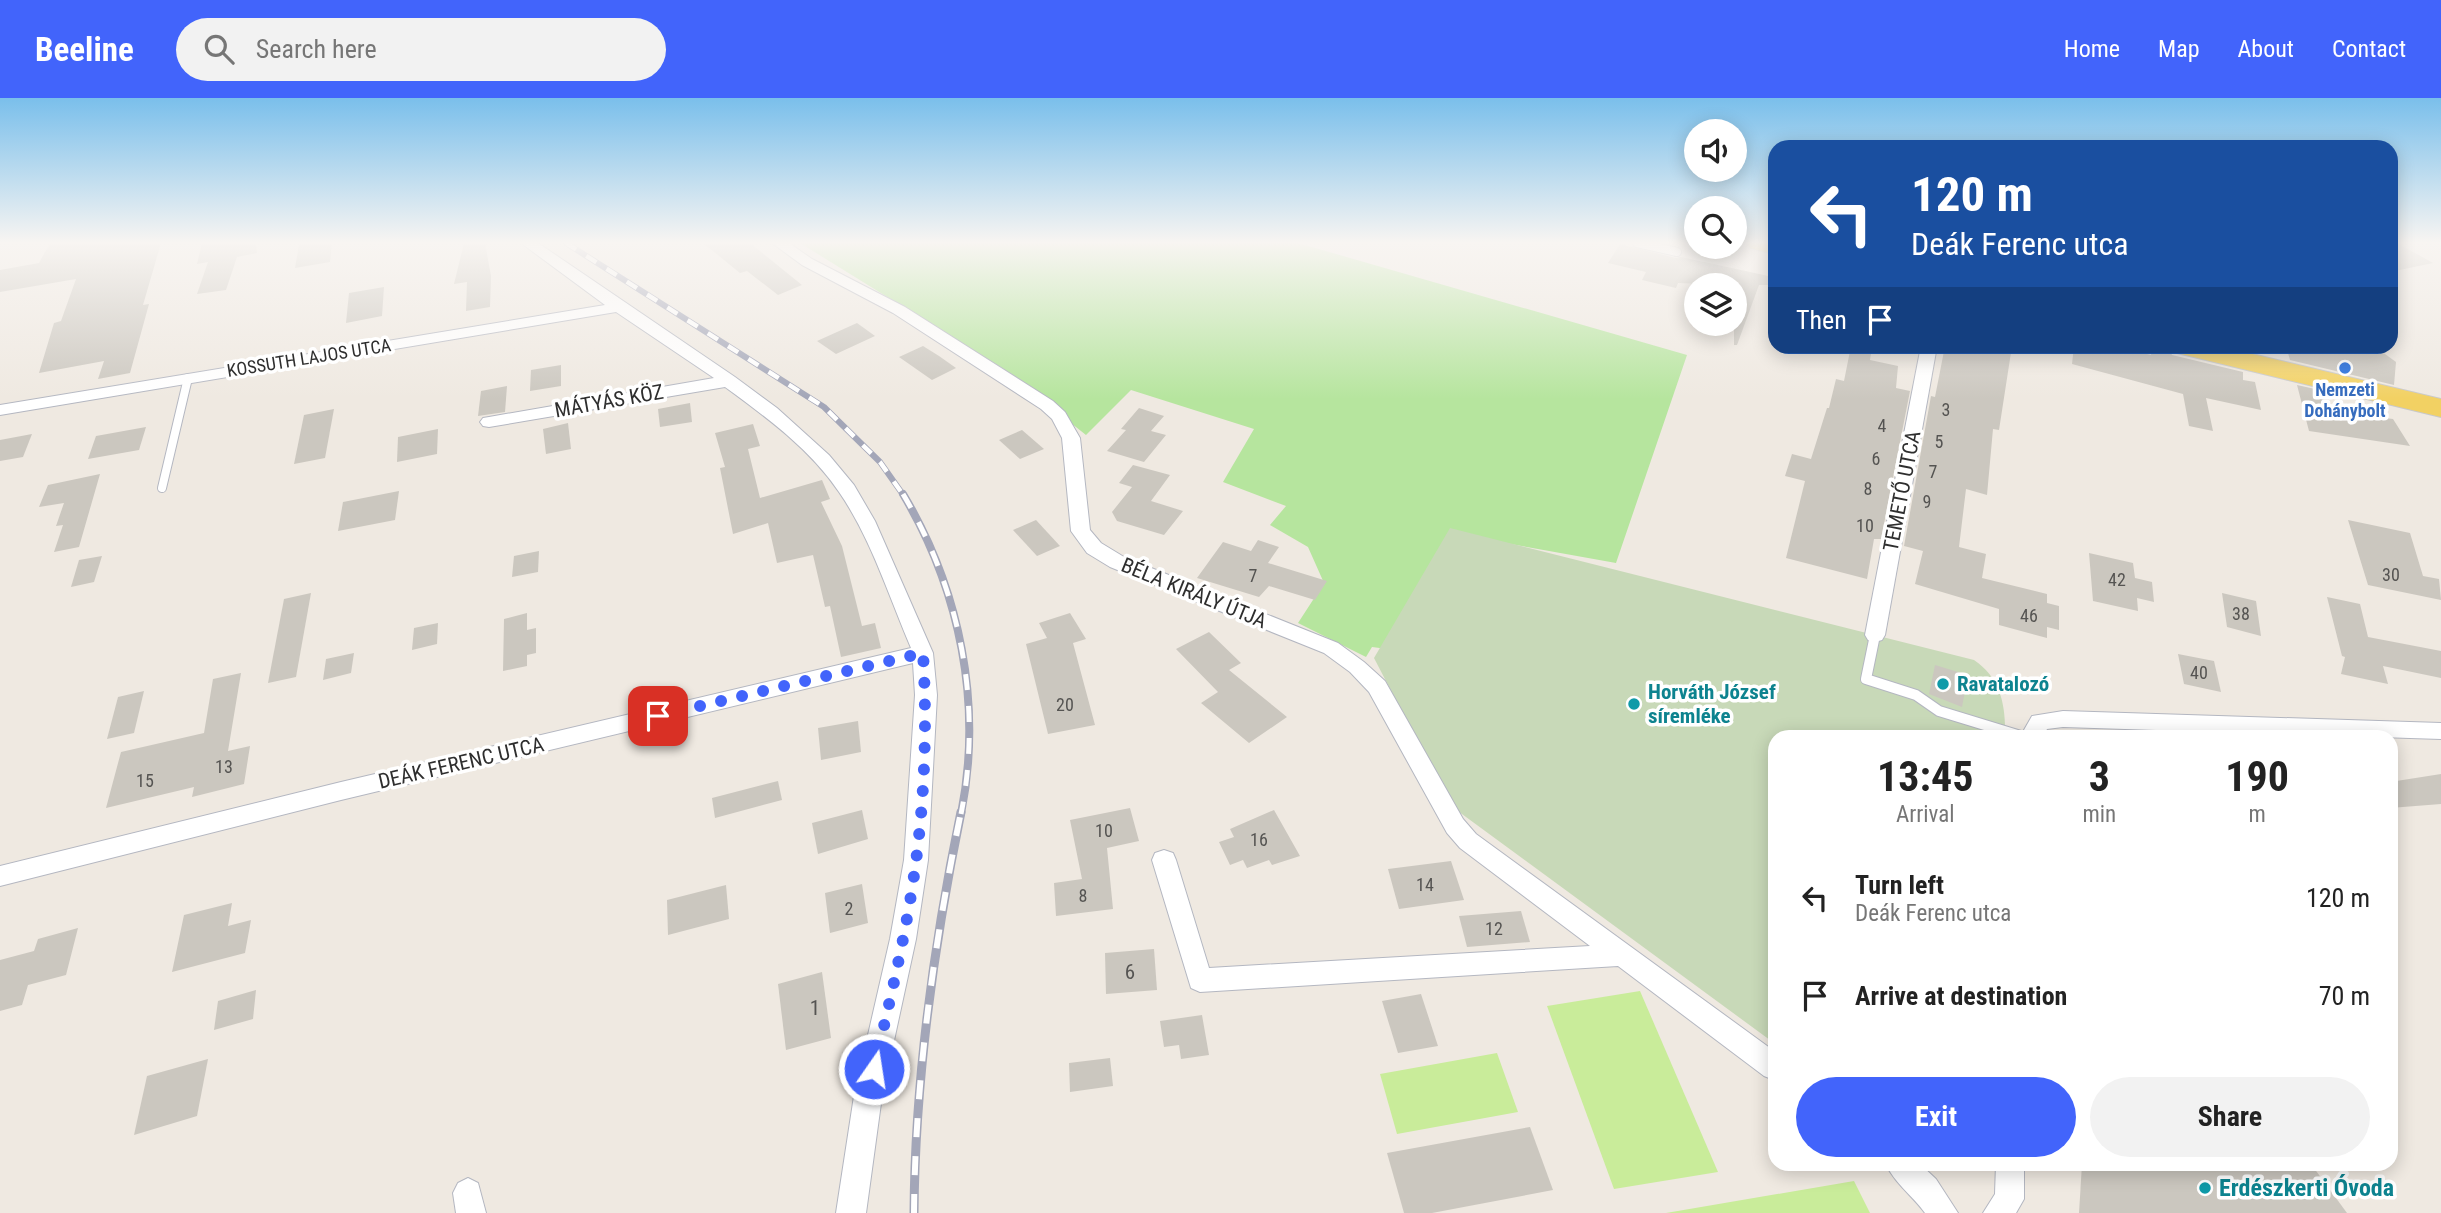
<!DOCTYPE html>
<html lang="en">
<head>
<meta charset="utf-8">
<style>
  :root { --surface:#fff; --page:#f2f2f2; --text:#222; --muted:#767676; --accent:#4264fb }
  body { margin:0; font-family:"Roboto Condensed",sans-serif; background:var(--page); color:var(--text); height:100vh; display:flex; flex-direction:column; font-size:26px; white-space:nowrap }
  * { box-sizing:border-box; margin:0 }
  p { font-size:23px; color:var(--muted) }
  .icon { flex:none; width:38px; height:38px; fill:none; stroke:currentColor; stroke-width:2; stroke-linecap:round; stroke-linejoin:round }
  .map { position:relative; flex:1; overflow:hidden }
  .side { position:absolute; left:1768px; top:632px; width:630px; height:441px; display:flex; flex-direction:column; background:var(--surface); border-radius:21px; box-shadow:0 4px 18px #0003 }
  .side>* { flex:none }
  .guide { position:absolute; left:1768px; top:42px; width:630px; height:214px; border-radius:21px; box-shadow:0 4px 18px #0003; background:#1a4fa0; color:#fff; overflow:hidden }
  .tools { position:absolute; left:1684px; top:21px; display:grid; gap:14px }
  .tools a { display:grid; place-items:center; width:63px; height:63px; border-radius:50%; background:var(--surface); box-shadow:0 4px 18px #0003; font-size:35px }
  .pin { position:absolute; display:grid; place-items:center; width:60px; height:60px; color:#fff; margin:-30px; border-radius:14px; box-shadow:0 4px 10px #0006 }
  .me { position:absolute; width:77px; margin:-38px; rotate:13deg; stroke-linejoin:round; filter:drop-shadow(0 0 5px #0008) }
  .turn { display:flex; align-items:center; gap:24px; height:147px; padding:0 28px; font-size:32px }
  .turn .icon { width:91px; height:91px; stroke-width:2.5 }
  .turn b { display:block; font-size:49px; line-height:60px }
  .then { display:flex; align-items:center; height:66px; padding:0 28px; background:#0003; gap:14px; font-size:26px }
  .eta { display:flex; justify-content:space-evenly; align-items:center; height:119px; text-align:center }
  .eta b { font-size:42px; font-weight:700; line-height:49px }
  .primary-button { display:flex; gap:14px; margin-top:auto; padding:14px 28px }
  .primary-button a { flex:1; height:80px; border-radius:42px; background:var(--accent); color:#fff; font-size:28px; font-weight:700; line-height:80px; text-align:center }
  .primary-button a+a { background:var(--page); color:var(--text) }
  ul { padding:0; list-style:none }
  li { display:flex; align-items:center; gap:21px; height:98px; padding:0 28px }
  li div { flex:1 }
  li b { display:block; font-size:26px }
  li em { font-style:normal }
  header { display:flex; align-items:center; gap:42px; box-sizing:border-box; height:98px; padding:0 35px; background:var(--accent); color:#fff }
  header strong { font-size:33px }
  nav { display:flex; gap:38px; margin-inline-start:auto; font-size:24px }
  .search { width:490px; height:63px; background:var(--page); display:flex; align-items:center; gap:18px; box-sizing:border-box; padding:0 24px; border-radius:38px; color:var(--muted); font-size:26px }
  .map>svg:first-child { display:block }
  .green { fill:#b6e59e }
  .cemetery { fill:#c8d9b8 }
  .pitch { fill:#c9ec9a }
  .building { fill:#cbc7bf }
  .lines { fill:none; stroke-linecap:round; stroke-linejoin:round }
  .service-far1-casing { stroke:#b4b7c1; stroke-width:10 }
  .service-casing { stroke:#b4b7c1; stroke-width:12 }
  .minor-casing { stroke:#b4b7c1; stroke-width:2 }
  .primary-casing { stroke:#c9c9c9; stroke-width:2 }
  .service-far1 { stroke:#fff; stroke-width:8 }
  .service { stroke:#fff; stroke-width:10 }
  .minor { fill:#fff; fill-rule:evenodd }
  .primary { fill:#f2d163; fill-rule:evenodd }
  .rail-far2-casing { stroke:#a3a6b8; stroke-width:6 }
  .rail-far1-casing { stroke:#a3a6b8; stroke-width:8 }
  .rail-casing { stroke:#a3a6b8; stroke-width:9 }
  .rail-far2 { stroke:#fff; stroke-width:4.5; stroke-dasharray:12; stroke-linecap:butt }
  .rail-far1 { stroke:#fff; stroke-width:5; stroke-dasharray:16; stroke-linecap:butt }
  .rail { stroke:#fff; stroke-width:6; stroke-dasharray:19; stroke-linecap:butt }
  .route { stroke:#4264fb; stroke-width:12; stroke-dasharray:0 21.6 }
  .shop-dot { fill:#3f7fe0; stroke:#fff; stroke-width:2.5 }
  .culture-dot { fill:#0f9aa8; stroke:#fff; stroke-width:2.5 }
  .labels { text-anchor:middle; stroke-width:7; stroke-linejoin:round; paint-order:stroke }
  .far-street-label { font-size:18px; fill:#2e2e2e; stroke:#fff }
  .far-shop-label { font-size:18px; font-weight:bold; fill:#366cbe; stroke:#fff }
  .number-label { font-size:18px; fill:#555452 }
  .street-label { font-size:21px; fill:#2e2e2e; stroke:#fff }
  .culture-label { font-size:21px; font-weight:bold; fill:#0d838f; stroke:#fff; text-anchor:start }
  .near-number-label { font-size:21px; fill:#555452 }
  .near-culture-label { font-size:24px; font-weight:bold; fill:#0d838f; stroke:#fff; text-anchor:start }
</style>
</head>
<body>
<header>
<strong>Beeline</strong>
<div class="search"><svg class="icon" aria-label="search" viewBox="0 0 24 24"><circle cx="10" cy="10" r="6"/><path d="M15 15l6 6"/></svg>Search here</div>
<nav><a>Home</a><a>Map</a><a>About</a><a>Contact</a></nav>
</header>
<div class="map">
<svg width="2441" height="1115" viewBox="0 0 2441 1115">
  <rect width="100%" height="100%" fill="#efe9e1"/>
  <path class="green" d="M800,145H1298L1687,257L1616,465L1499,444L1403,553L1372,549L1366,559L1298,525L1324,485L1308,449L1270,427L1286,408L1223,384L1254,331L1131,292L1086,337L1002,270Z"/>
  <path class="cemetery" d="M1450,430L1974,562C2001,580 2006,608 2005,639H1774V945L1451,708L1374,560Z"/>
  <g class="pitch">
    <path d="M1640,893L1718,1074L1614,1091L1547,908Z"/>
    <path d="M1497,955L1518,1014L1397,1036L1380,976Z"/>
    <path d="M1854,1083L1870,1115H1666Z"/>
  </g>
  <g class="building">
    <path d="M50,145H161L143,207L149,206L130,275L98,281L104,263L39,275L54,225L61,223L76,181L0,194V172L39,165Z"/>
    <path d="M202,145H256L257,155L237,159L226,192L197,196L208,164L197,166Z"/>
    <path d="M308,145H332L330,164L295,170L299,147Z"/>
    <path d="M464,145H485L491,178L490,209L466,213L467,184L454,186Z"/>
    <path d="M703,145H750L802,187L778,197L747,173L740,175Z"/>
    <path d="M2390,145H2397L2433,165L2390,174Z"/>
    <path d="M1620,146L1676,160L1681,159L1773,179L1772,187H1759L1737,247H1734V187L1678,185L1676,190L1642,182L1646,174L1608,165Z"/>
    <path d="M384,189L382,218L346,225L349,195Z"/>
    <path d="M857,225L875,238L836,256L817,243Z"/>
    <path d="M923,248L939,258L956,270L932,282L899,259Z"/>
    <path d="M1851,248H1872L1870,262L1898,268L1896,290L1910,293L1881,441H1874L1867,481L1786,460L1805,383L1785,378L1792,356L1811,361L1827,310H1829L1836,281L1844,283Z"/>
    <path d="M1945,248H2012L1999,332L1993,331L1987,397L1966,391L1959,449L1986,456L1982,480L2047,496V505L2059,508V532L2047,529V540L1999,527V511L1915,486L1923,453L1904,448L1931,298L1935,299Z"/>
    <path d="M2074,248H2115L2151,257L2152,248H2168L2172,257L2243,274V282L2255,284L2261,312L2206,300L2213,333L2189,328L2183,296L2072,266Z"/>
    <path d="M2286,248H2374L2396,264L2394,287L2290,262Z"/>
    <path d="M561,267V288L530,293L531,272Z"/>
    <path d="M2297,287L2324,293L2330,313L2393,321L2410,348L2309,333Z"/>
    <path d="M507,288L505,314L478,318L481,293Z"/>
    <path d="M690,305L692,324L660,329L658,311Z"/>
    <path d="M1139,310L1164,318L1151,333L1166,337L1144,364L1107,353L1126,332L1121,331Z"/>
    <path d="M334,311L325,360L294,366L304,317Z"/>
    <path d="M568,325L571,351L546,356L543,331Z"/>
    <path d="M753,326L760,348L748,351L760,400L822,382L830,401L821,404L842,448L862,528L875,525L881,550L841,559L830,508L825,509L813,457L777,465L768,425L733,436L720,370L725,369L715,335Z"/>
    <path d="M146,329L139,352L88,361L96,338Z"/>
    <path d="M438,331L437,356L397,364L398,339Z"/>
    <path d="M1022,332L1044,351L1020,361L999,342Z"/>
    <path d="M32,336L23,359L0,363V342Z"/>
    <path d="M1133,367L1170,377L1151,403L1183,413L1164,437L1117,423L1112,414L1132,389L1119,385Z"/>
    <path d="M100,376L79,449L54,454L63,427L56,428L64,405L39,409L48,387Z"/>
    <path d="M399,393L395,422L338,433L343,404Z"/>
    <path d="M1036,422L1060,448L1037,458L1013,432Z"/>
    <path d="M2348,422L2410,435L2423,478L2439,481L2441,502L2368,487Z"/>
    <path d="M1258,442L1279,449L1268,465L1327,483L1315,502L1269,488L1259,499L1197,480L1223,444L1251,453Z"/>
    <path d="M539,453L538,474L512,479L514,458Z"/>
    <path d="M2089,455L2133,465L2135,480L2152,484L2154,504L2137,500L2138,513L2093,503Z"/>
    <path d="M102,458L94,484L71,489L79,462Z"/>
    <path d="M311,495L296,579L268,585L284,501Z"/>
    <path d="M2222,495L2256,503L2261,538L2227,529Z"/>
    <path d="M2327,499L2360,506L2368,539L2441,553V580L2383,568L2388,586L2341,576L2345,559L2342,558Z"/>
    <path d="M527,515V532L536,530V555L527,557V568L503,573L504,521Z"/>
    <path d="M1070,515L1086,541L1073,545L1095,627L1048,636L1026,546L1047,540L1039,525Z"/>
    <path d="M438,525L437,546L412,552L414,530Z"/>
    <path d="M1209,534L1241,565L1229,572L1287,619L1249,645L1201,605L1218,594L1176,551Z"/>
    <path d="M354,555L351,575L323,582L326,561Z"/>
    <path d="M2178,556L2214,563L2221,594L2184,586Z"/>
    <path d="M1935,567L1968,577L1962,609L1929,596Z"/>
    <path d="M241,575L228,653L250,648L244,686L192,699L194,689L106,710L121,654L204,635L213,581Z"/>
    <path d="M144,593L134,635L107,641L118,599Z"/>
    <path d="M858,623L861,654L821,662L818,630Z"/>
    <path d="M2441,676V706L2390,710V684Z"/>
    <path d="M778,683L782,702L715,720L712,700Z"/>
    <path d="M1130,710L1139,743L1107,750L1113,811L1056,818L1054,785L1082,781L1070,722Z"/>
    <path d="M862,712L868,741L818,756L812,725Z"/>
    <path d="M1274,712L1300,758L1272,767L1269,762L1247,770L1243,762L1230,767L1219,744L1234,739L1230,731Z"/>
    <path d="M1451,763L1464,802L1399,811L1388,771Z"/>
    <path d="M862,786L868,825L830,835L825,795Z"/>
    <path d="M726,787L729,821L668,837L667,802Z"/>
    <path d="M232,805L228,828L251,822L245,855L172,874L184,817Z"/>
    <path d="M1521,813L1530,844L1467,849L1459,818Z"/>
    <path d="M78,830L66,877L28,887L22,907L0,913V862L34,853L38,841Z"/>
    <path d="M1154,851L1157,892L1106,896L1105,855Z"/>
    <path d="M822,874L831,940L786,952L778,886Z"/>
    <path d="M256,892L253,921L214,932L218,903Z"/>
    <path d="M1421,896L1438,948L1398,955L1382,903Z"/>
    <path d="M1202,917L1209,957L1181,961L1179,947L1164,949L1160,923Z"/>
    <path d="M1110,960L1113,988L1070,994L1069,965Z"/>
    <path d="M208,961L197,1018L134,1037L147,978Z"/>
    <path d="M1530,1029L1553,1092L1432,1115H1404L1387,1055Z"/>
    <path d="M2082,1066H2311L2347,1115H2079Z"/>
  </g>
  <g class="lines">
    <g class="service-far1-casing">
      <g id="service-far1">
        <path d="M1637,145L1677,154"/>
        <path d="M162,390L188,280"/>
      </g>
    </g>
    <g class="service-casing">
      <path id="service" d="M1875,537L1866,581L1916,597L1939,613L2024,639"/>
    </g>
    <g class="minor-casing">
      <g id="minor">
        <path d="M521,145H538L735,279L777,310L829,357L854,387L875,423L933,555L937,597L928,762L916,841L882,998L866,1115H836L854,998L890,841L904,762L915,597L913,565L341,702L0,788V768L341,684L911,550C889,499 871,440 839,394C810,351 766,319 725,289L489,329L483,328L480,324L483,320L489,319L714,280L616,214L0,317V307L605,207Z"/>
        <path d="M772,145H789L812,161L905,209L1053,303L1065,314L1080,340L1090,432L1101,445L1124,459L1338,545L1364,564L1385,583L1463,721L1476,736L1774,953V982L1764,978L1618,868L1200,894L1191,890L1152,762L1155,755L1164,752L1173,755L1176,762L1209,870L1590,848L1460,750L1447,735L1369,594L1350,574L1324,555L1110,469L1087,455L1071,433L1062,340L1052,321L1041,311L893,215L802,167Z"/>
        <path d="M1921,248H1937L1885,537L1882,542L1875,544L1868,542L1865,537Z"/>
        <path d="M2063,613L2441,625V641L2063,629L2047,631L2043,639H2020L2032,618Z"/>
        <path d="M1886,1066H1920L1936,1081L1958,1115H1925C1913,1098 1894,1085 1886,1066Z"/>
        <path d="M1996,1066H2024V1101L2016,1115H1983L1995,1096Z"/>
        <path d="M468,1080L478,1085L486,1115H456L453,1095L458,1085Z"/>
      </g>
    </g>
    <g class="primary-casing">
      <g id="primary">
        <path d="M1747,145H1774V156L1750,150Z"/>
        <path d="M2170,248H2219L2441,301V319L2173,254Z"/>
      </g>
    </g>
    <use href="#service-far1" class="service-far1"/>
    <use href="#service" class="service"/>
    <use href="#minor" class="minor"/>
    <use href="#primary" class="primary"/>
    <g class="rail-far2-casing">
      <path id="rail-far2" d="M566,145L824,309L880,364L904,398"/>
    </g>
    <g class="rail-far1-casing">
      <path id="rail-far1" d="M903,396C960,492 983,606 961,716"/>
    </g>
    <g class="rail-casing">
      <path id="rail" d="M914,1115C915,981 934,845 961,714"/>
    </g>
    <use href="#rail-far2" class="rail-far2"/>
    <use href="#rail-far1" class="rail-far1"/>
    <use href="#rail" class="rail"/>
  </g>
  <linearGradient id="sky" x2="0" y2="1"><stop stop-color="#7abfeb"/><stop offset="0.48" stop-color="#f8f5f2"/><stop offset="1" stop-color="#f8f5f2" stop-opacity="0"/></linearGradient>
  <rect width="2441" height="301" fill="url(#sky)"/>
  <g class="lines">
    <path class="route" d="M658,618L923,555C927,623 925,695 916,763C907,833 890,902 874,971"/>
  </g>
  <circle class="shop-dot" cx="2345" cy="270" r="7"/>
  <g class="culture-dot">
    <circle cx="1943" cy="586" r="7"/>
    <circle cx="1634" cy="606" r="7"/>
    <circle cx="2205" cy="1090" r="7"/>
  </g>
  <g class="labels">
    <g class="far-street-label">
      <text transform="translate(309 260) rotate(-9)" y="6">KOSSUTH LAJOS UTCA</text>
    </g>
    <g class="far-shop-label">
      <text x="2345" y="298">Nemzeti<tspan x="2345" dy="21">Dohánybolt</tspan></text>
    </g>
    <g class="number-label">
      <text x="1946" y="318">3</text>
      <text x="1882" y="334">4</text>
      <text x="1939" y="350">5</text>
      <text x="1876" y="367">6</text>
      <text x="1933" y="380">7</text>
      <text x="1868" y="397">8</text>
      <text x="1927" y="410">9</text>
      <text x="1865" y="434">10</text>
      <text x="2391" y="483">30</text>
      <text x="1253" y="484">7</text>
      <text x="2117" y="488">42</text>
      <text x="2241" y="522">38</text>
      <text x="2029" y="524">46</text>
      <text x="2199" y="581">40</text>
      <text x="1065" y="613">20</text>
      <text x="224" y="675">13</text>
      <text x="145" y="689">15</text>
      <text x="1104" y="739">10</text>
      <text x="1259" y="748">16</text>
      <text x="1425" y="793">14</text>
      <text x="1083" y="804">8</text>
      <text x="849" y="817">2</text>
      <text x="1494" y="837">12</text>
    </g>
    <g class="street-label">
      <text transform="translate(609 303) rotate(-10)" y="7">MÁTYÁS KÖZ</text>
      <text transform="translate(1902 393) rotate(-79)" y="7">TEMETŐ UTCA</text>
      <text transform="translate(1194 495) rotate(22)" y="7">BÉLA KIRÁLY ÚTJA</text>
      <text transform="translate(461 665) rotate(-13)" y="7">DEÁK FERENC UTCA</text>
    </g>
    <g class="culture-label">
      <text x="1957" y="593">Ravatalozó</text>
      <text x="1648" y="601">Horváth József<tspan x="1648" dy="24">síremléke</tspan></text>
    </g>
    <g class="near-number-label">
      <text x="1130" y="881">6</text>
      <text x="815" y="917">1</text>
    </g>
    <g class="near-culture-label">
      <text x="2219" y="1098">Erdészkerti Óvoda</text>
    </g>
  </g>
</svg>
<div class="tools">
<a><svg class="icon" aria-label="sound" viewBox="0 0 24 24"><path d="M4 9h4l5-4v14l-5-4H4zM17 9q2 3 0 6"/></svg></a>
<a><svg class="icon" aria-label="search" viewBox="0 0 24 24"><circle cx="10" cy="10" r="6"/><path d="M15 15l6 6"/></svg></a>
<a><svg class="icon" aria-label="layers" viewBox="0 0 24 24"><path d="M12 4l9 5-9 5-9-5zM3 14l9 5 9-5"/></svg></a>
</div>
<div class="pin" style="left:658px;top:618px;background:#d93025"><svg class="icon" aria-label="arrive" viewBox="0 0 24 24"><path d="M6 21V4h12l-3 4 3 4H6"/></svg></div>
<svg class="me" style="left:874px;top:971px" viewBox="-20 -20 40 40"><circle r="17" fill="#4264fb" stroke="#fff" stroke-width="3"/><path d="M0-11L8 9 0 5-8 9z" fill="#fff"/></svg>
<div class="guide">
<div class="turn"><svg class="icon" aria-label="left" viewBox="0 0 24 24"><path d="M17 20v-9H6M10 6l-5 5 5 5"/></svg><div><b>120 m</b>Deák Ferenc utca</div></div>
<div class="then">Then<svg class="icon" aria-label="arrive" viewBox="0 0 24 24"><path d="M6 21V4h12l-3 4 3 4H6"/></svg></div>
</div>
<section class="side">
<div class="eta">
<div><b>13:45</b><p>Arrival</p></div>
<div><b>3</b><p>min</p></div>
<div><b>190</b><p>m</p></div>
</div>
<ul>
<li><svg class="icon" aria-label="left" viewBox="0 0 24 24"><path d="M17 20v-9H6M10 6l-5 5 5 5"/></svg><div><b>Turn left</b><p>Deák Ferenc utca</p></div><em>120 m</em></li>
<li><svg class="icon" aria-label="arrive" viewBox="0 0 24 24"><path d="M6 21V4h12l-3 4 3 4H6"/></svg><div><b>Arrive at destination</b></div><em>70 m</em></li>
</ul>
<div class="primary-button"><a>Exit</a><a>Share</a></div>
</section>
</div>
</body>
</html>
